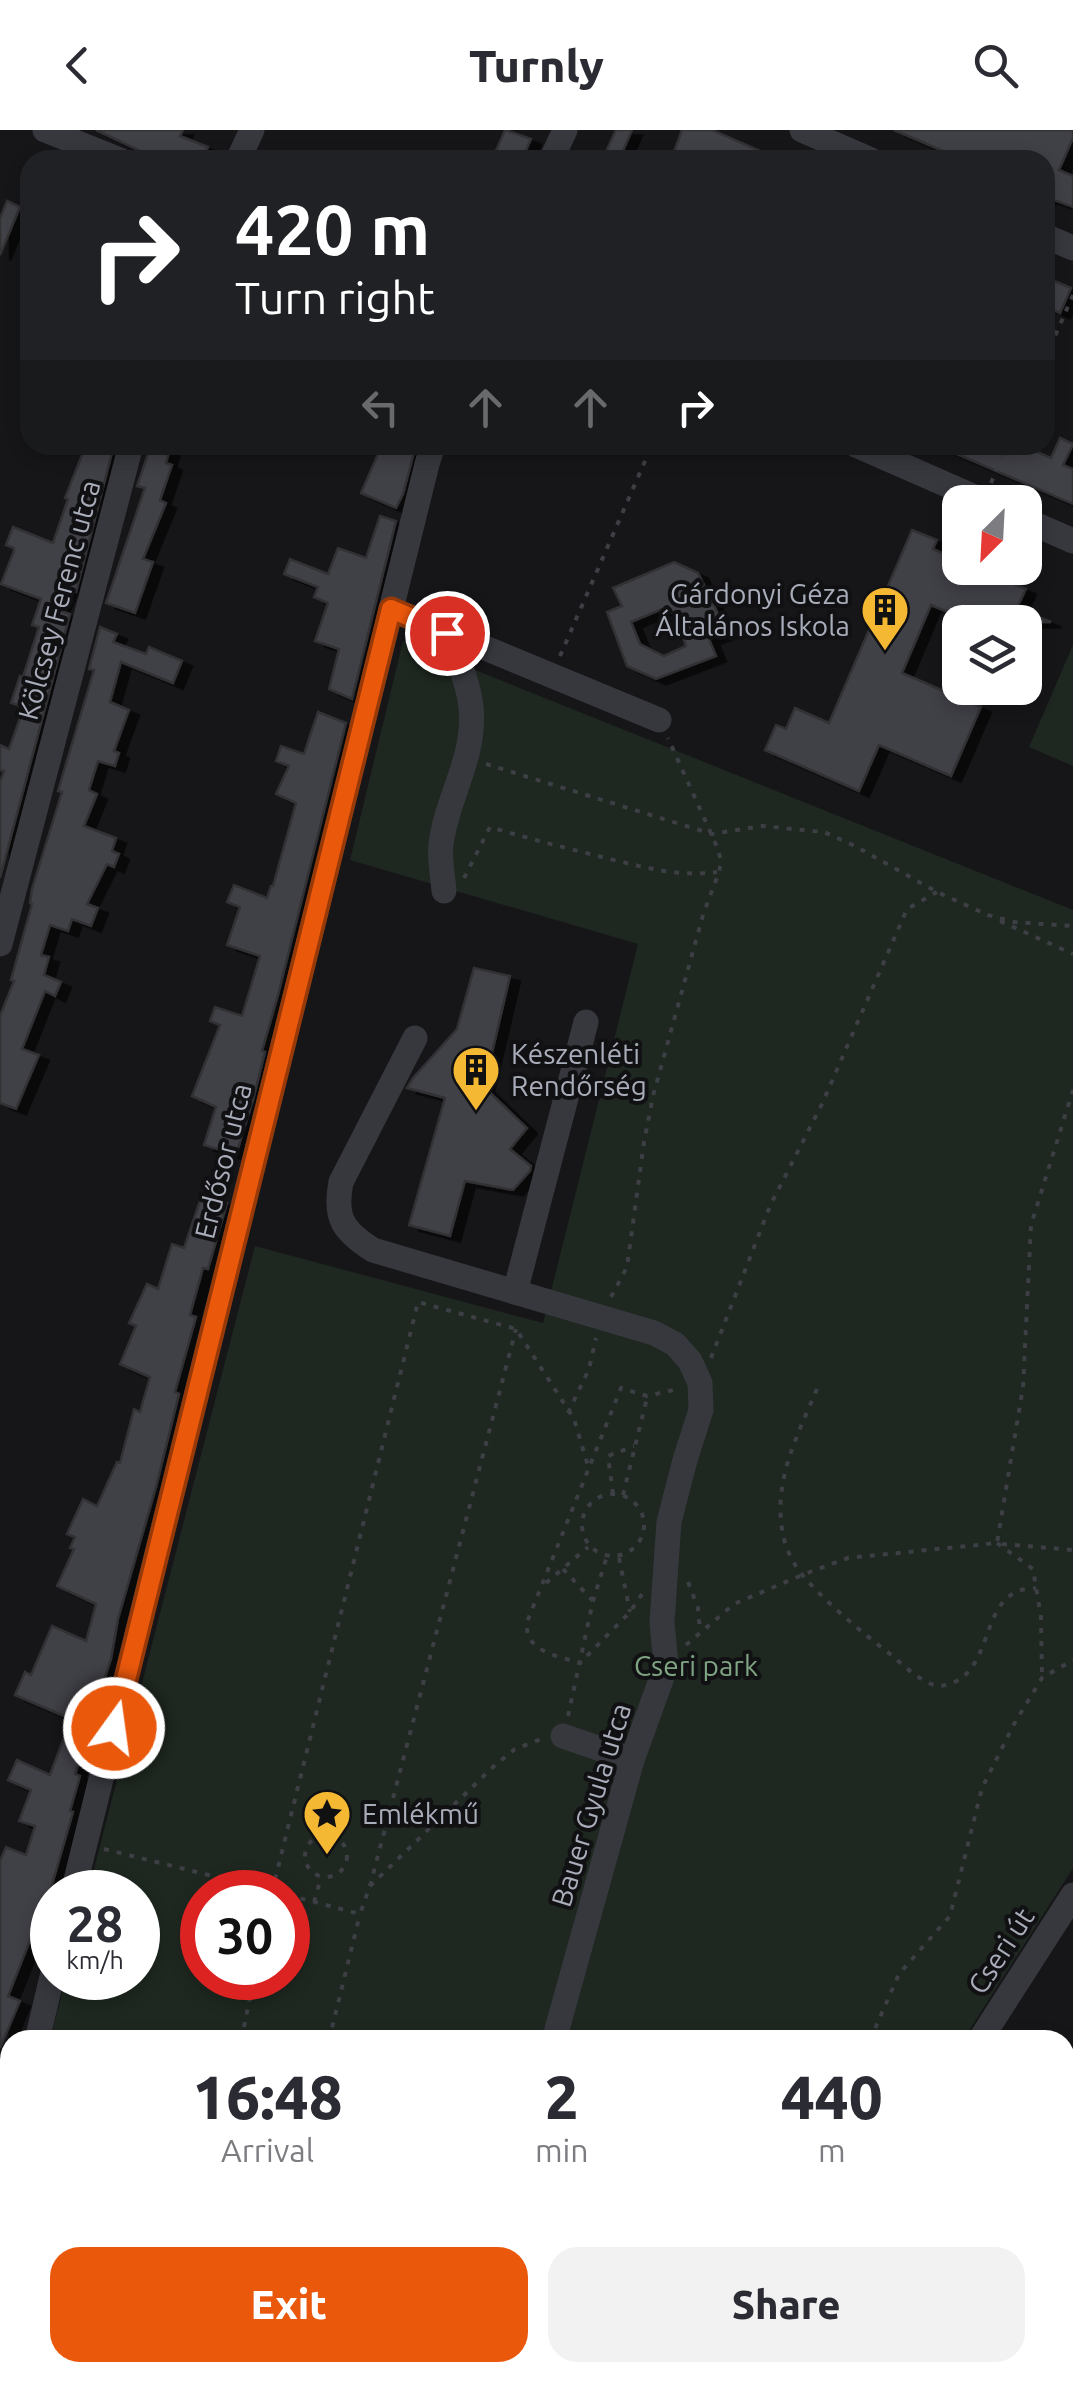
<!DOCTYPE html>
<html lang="en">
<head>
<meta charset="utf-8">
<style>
  :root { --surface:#fff; --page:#f2f2f3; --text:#2b2b33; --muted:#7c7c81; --accent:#ea580c }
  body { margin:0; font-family:Ubuntu,sans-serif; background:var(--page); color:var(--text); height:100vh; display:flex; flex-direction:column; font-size:38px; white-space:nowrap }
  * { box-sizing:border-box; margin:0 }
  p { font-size:32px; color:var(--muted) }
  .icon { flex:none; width:55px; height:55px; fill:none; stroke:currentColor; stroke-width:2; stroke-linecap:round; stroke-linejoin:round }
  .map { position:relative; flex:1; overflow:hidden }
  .panel { position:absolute; left:0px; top:1900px; width:1075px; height:352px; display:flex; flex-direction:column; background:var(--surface); border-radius:30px 30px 0 0; box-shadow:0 5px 15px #0003 }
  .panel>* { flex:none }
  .banner { position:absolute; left:20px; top:20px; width:1035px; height:305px; border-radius:30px; box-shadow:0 5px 15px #0003; background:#202124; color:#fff; overflow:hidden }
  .needle { width:65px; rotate:204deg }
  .controls { position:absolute; left:942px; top:355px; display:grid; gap:20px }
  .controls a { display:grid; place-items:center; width:100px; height:100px; border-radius:20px; background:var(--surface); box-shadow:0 5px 15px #0003; font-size:50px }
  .speed { position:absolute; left:30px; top:1740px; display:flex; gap:20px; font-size:50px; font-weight:700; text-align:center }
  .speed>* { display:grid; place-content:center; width:130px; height:130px; border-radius:50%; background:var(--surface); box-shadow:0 5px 15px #0003; line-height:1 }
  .speed small { font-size:25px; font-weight:400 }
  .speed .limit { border:15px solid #d22; background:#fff; color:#111 }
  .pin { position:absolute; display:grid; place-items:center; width:85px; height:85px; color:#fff; margin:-42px; border:5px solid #fff; border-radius:50%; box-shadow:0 2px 10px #0007 }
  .me { position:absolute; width:110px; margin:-55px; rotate:14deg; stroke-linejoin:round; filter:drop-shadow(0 0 8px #0008) }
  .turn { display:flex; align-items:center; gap:35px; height:210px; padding:0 50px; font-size:45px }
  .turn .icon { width:130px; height:130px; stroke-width:2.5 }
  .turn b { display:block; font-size:70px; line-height:85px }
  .lanes { display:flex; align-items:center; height:95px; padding:0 50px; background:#0003; justify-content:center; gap:50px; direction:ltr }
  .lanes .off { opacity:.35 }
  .eta { display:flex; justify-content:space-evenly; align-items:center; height:170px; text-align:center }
  .eta b { font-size:60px; font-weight:800; line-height:70px }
  .primary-button { display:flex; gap:20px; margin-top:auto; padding:20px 50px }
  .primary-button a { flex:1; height:115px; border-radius:30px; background:var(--accent); color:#fff; font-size:40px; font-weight:800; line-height:115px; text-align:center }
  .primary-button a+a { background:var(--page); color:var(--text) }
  header { display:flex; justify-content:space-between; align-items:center; height:130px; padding:0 50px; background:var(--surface); font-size:45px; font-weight:800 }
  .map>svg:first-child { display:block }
  .green { fill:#1e2720; fill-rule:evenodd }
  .building { fill:#414146; stroke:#313035; stroke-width:2.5; fill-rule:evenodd; filter:url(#shadow) }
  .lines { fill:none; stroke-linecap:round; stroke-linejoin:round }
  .path { stroke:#3d3f45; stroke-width:4; stroke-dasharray:5 8; stroke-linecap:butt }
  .minor { stroke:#37383e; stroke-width:25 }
  .route-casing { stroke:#983908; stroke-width:25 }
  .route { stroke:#ea580c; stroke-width:18 }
  .labels { text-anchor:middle; stroke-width:8; stroke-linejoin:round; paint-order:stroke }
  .poi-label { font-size:28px; fill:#a8adb9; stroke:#111114; text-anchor:start }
  .street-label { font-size:28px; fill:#a8adb9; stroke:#111114 }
  .park-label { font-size:28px; fill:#7fa482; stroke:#111114 }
</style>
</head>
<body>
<header><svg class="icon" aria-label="back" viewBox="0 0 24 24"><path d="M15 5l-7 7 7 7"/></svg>Turnly<svg class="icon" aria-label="search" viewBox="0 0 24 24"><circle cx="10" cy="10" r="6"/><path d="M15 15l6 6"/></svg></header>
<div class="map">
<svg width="1073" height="2251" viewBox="0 0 1073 2251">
  <defs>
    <filter id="shadow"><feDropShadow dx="10" dy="5.5" stdDeviation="0" flood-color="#0009"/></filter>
  </defs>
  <rect width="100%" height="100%" fill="#161619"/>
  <g class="green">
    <path d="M403,511L1073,780V1738L963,1910H50L66,1848H138V1762H88L255,1116L543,1193L638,814L350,730ZM202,1762H288V1848H202Z"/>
    <path d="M1073,515V636L1029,617Z"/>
    <path d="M10,2076V2227L0,2226V2118Z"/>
    <path d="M126,2243H279L278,2251H191Z"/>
  </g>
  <g class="building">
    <path d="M96,0H183L180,6L208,17L202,30H149L151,26Z"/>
    <path d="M505,0L531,9L522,30H492Z"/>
    <path d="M616,0H632L619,30H602Z"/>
    <path d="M682,0H712L781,30H713L697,23L694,30H671Z"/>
    <path d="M894,0H1073V8L1059,40L1073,46V77L1046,67L1045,70V30H964Z"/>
    <path d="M7,71L20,77L0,125V89Z"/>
    <path d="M1045,147L1071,158L1060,183L1045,176Z"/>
    <path d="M1060,308L1073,314L1063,335L1073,339V374L936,315H1022L1051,328Z"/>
    <path d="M86,315H114L76,462L67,459L58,480L70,484L0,748V652L4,641L0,640V615L9,619L24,577L11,573L20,546L23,547L39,497L32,495L41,469L1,454L14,421V418L6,415L13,397L53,413L68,369L65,368Z"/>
    <path d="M151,315H171L166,333L172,335L160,370L166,373L143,429L153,432L135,483L106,473L145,358L137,356Z"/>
    <path d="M382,315H416L403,364L396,378L361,363Z"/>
    <path d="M380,386L396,391L352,569L329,559L339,519L315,511L328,473L314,467L318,457L284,444L290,429L328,444L338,418L366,428Z"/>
    <path d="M912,400L937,410L933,419L960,431V438H976L1026,459L1017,478L1051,492H971L931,475L902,543L981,577L951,646L879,615L859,661L765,620L776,595L786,599L795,578L829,593Z"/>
    <path d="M674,432L698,443L727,502L709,509L716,526L656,549L627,536L607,482L622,476L613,458ZM662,479L675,484L686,516L664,526L640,514L631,492Z"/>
    <path d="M100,497L117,504L113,512L146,524L149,517L182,531L173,553L121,532L110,572L129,580L114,621L119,623L115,636L98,631L89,660L97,664L84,696L116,708L112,721L119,724L114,737L107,734L87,774L98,778L91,796L72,789L68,801L50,795L41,825L49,827L44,845L61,852L55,866L45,861L22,919L39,925L16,979L0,973V886L14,851L11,850L32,774L30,773L32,759L62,662L58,661L94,540L89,539Z"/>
    <path d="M318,582L346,593L278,865L262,921L265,922L253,970L236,1025L204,1015L216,977L192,966L220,895L210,891L215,877L242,886L260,826L227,815L240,777L227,772L234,755L267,768L271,756H273L296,673L276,664L289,636L276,631L281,616L304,624Z"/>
    <path d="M474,838L510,846L484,957L527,998L510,1019L531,1036L530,1041L513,1060L465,1051L450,1106L409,1095L445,968L407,958L413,948L457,899Z"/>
    <path d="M202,1065L227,1073L208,1139L203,1138L190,1185L196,1187L175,1262L179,1264L156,1357L118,1489L111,1529L99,1565L102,1566L75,1644L80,1646L70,1681L73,1682L43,1786L40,1785L8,1866L20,1871L0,1918V1731L6,1717L26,1725L35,1696L19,1691L31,1660L8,1650L17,1630L50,1645L71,1589L15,1565L25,1542L31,1545L52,1496L86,1511L96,1474L57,1456L74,1419L70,1418L75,1407L67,1404L83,1369L97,1376L117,1332L120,1333L134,1279L140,1282L150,1247L120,1234L136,1196L129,1193L147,1154L158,1159L172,1114L184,1118Z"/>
  </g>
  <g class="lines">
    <g class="path">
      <path d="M1045,229L1073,165"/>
      <path d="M991,353L1007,315"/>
      <path d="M560,526L652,315"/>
      <path d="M486,634L712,704L762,696L824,702L855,716L937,762L988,785L1014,792L1073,796"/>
      <path d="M464,748L490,697C530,709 570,719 610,729C647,738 679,747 717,742"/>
      <path d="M1000,791L1073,824"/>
      <path d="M611,1167L627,1137L644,1012L653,966L703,785L719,742L721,731L718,719L668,608"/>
      <path d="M711,1228L770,1076L822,974L907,779L937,762"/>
      <path d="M817,1259C798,1304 774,1349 782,1399C784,1416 793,1434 804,1447C829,1475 860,1501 890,1524C902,1534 913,1545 927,1552C934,1556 941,1557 949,1554C990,1542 982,1480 1014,1463C1020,1459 1029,1459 1036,1458"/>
      <path d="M568,1283L589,1239L596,1208"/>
      <circle cx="613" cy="1395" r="31"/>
      <path d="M613,1364L608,1326L634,1316"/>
      <path d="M623,1365L647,1268"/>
      <path d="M997,1413L1033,1439L1041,1487L1042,1548"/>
      <path d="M1002,1414L1073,1420"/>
      <path d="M619,1428L630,1482"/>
      <path d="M563,1439L593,1471"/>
      <path d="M688,1452L698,1478L700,1501"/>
      <path d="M546,1453L588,1417"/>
      <path d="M642,1464L630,1482L580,1533C558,1526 524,1522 527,1492L621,1258L647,1266L678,1259"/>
      <path d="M686,1515L734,1474L802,1445L848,1428L997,1413L1023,1257L1031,1095L1073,960"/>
      <path d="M568,1586L593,1471L607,1426"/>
      <circle cx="326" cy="1726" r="21"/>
      <path d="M104,1719L277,1762"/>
      <path d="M370,1756L516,1199"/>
      <path d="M272,1762L418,1172L516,1199L574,1289L588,1336"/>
      <path d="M288,1765L360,1784L370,1756L493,1637L515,1619L544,1608"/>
      <path d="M314,1772L321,1748"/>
      <path d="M243,1910L244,1897L254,1848"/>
      <path d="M329,1910L360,1784"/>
      <path d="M870,1910L899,1844L950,1786L982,1658L1014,1594L1042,1548L1073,1530"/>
      <path d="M0,2090L10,2092"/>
      <path d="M264,2251L265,2242"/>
    </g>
    <g class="minor">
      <path d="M45,0L120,30"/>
      <path d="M802,0L871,30"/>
      <path d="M238,30L252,0"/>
      <path d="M551,30L565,0"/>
      <path d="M1045,106L1073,118"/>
      <path d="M856,315L986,372"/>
      <path d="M1025,390L1073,411"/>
      <path d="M391,479L659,590"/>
      <path d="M444,761C443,746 439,729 441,714C447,666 476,628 471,577C468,551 457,527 447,503"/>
      <path d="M0,814L131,315"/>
      <path d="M415,908L341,1052C334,1088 343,1101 373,1120L515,1162"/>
      <path d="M563,1606L632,1630"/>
      <path d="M73,1762L427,334L433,315"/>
      <path d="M37,1910L52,1847"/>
      <path d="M554,1910L632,1630L666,1536L662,1492L669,1392L685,1330L701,1280L700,1253L690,1231L675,1214L654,1203L515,1162L586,892"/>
      <path d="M980,1910L1073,1765"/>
      <path d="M0,2060L10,2020"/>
      <path d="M0,2251H3"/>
      <path d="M475,2251L476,2242"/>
      <path d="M743,2251L750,2242"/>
    </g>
  </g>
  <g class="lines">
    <g class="route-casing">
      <path id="route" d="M114,1598L391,479L447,503"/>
    </g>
    <use href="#route" class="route"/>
  </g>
  <defs>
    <g id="building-pin" transform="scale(2.5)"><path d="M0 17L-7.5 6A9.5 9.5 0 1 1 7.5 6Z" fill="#f5b832" stroke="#111114"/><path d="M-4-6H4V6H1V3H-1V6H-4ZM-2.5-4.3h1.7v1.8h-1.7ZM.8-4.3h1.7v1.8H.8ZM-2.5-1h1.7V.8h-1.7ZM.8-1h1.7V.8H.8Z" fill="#111"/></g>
    <g id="sight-pin" transform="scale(2.5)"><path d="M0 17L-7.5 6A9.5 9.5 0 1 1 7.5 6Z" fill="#f5b832" stroke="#111114"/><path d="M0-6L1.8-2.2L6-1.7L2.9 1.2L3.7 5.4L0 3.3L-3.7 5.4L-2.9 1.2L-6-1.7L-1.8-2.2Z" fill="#111"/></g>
  </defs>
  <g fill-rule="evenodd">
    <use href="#building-pin" x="885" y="480"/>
    <use href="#building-pin" x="476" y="940"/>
    <use href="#sight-pin" x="327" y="1684"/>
  </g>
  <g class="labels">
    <g class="poi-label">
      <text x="850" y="474" text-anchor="end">Gárdonyi Géza<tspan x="850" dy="32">Általános Iskola</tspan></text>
      <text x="511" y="934">Készenléti<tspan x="511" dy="32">Rendőrség</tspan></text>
      <text x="362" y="1694">Emlékmű</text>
    </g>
    <g class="street-label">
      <text transform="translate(59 470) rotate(-75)" y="10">Kölcsey Ferenc utca</text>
      <text transform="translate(223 1031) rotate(-76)" y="10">Erdősor utca</text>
      <text transform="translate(591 1675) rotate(-73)" y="10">Bauer Gyula utca</text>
      <text transform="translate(1001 1821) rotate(-57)" y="10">Cseri út</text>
    </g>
    <g class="park-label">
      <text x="696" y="1546">Cseri park</text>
    </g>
  </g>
</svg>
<div class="controls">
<a><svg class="needle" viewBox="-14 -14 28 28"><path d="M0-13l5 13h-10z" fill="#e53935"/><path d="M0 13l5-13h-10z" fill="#7c7c81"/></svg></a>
<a><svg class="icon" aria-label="layers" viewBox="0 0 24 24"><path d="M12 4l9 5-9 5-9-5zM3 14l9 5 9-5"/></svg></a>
</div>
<div class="speed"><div>28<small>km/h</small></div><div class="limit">30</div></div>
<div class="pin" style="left:447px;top:503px;background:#d93025"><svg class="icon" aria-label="arrive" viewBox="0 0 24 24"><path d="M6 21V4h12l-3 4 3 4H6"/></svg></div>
<svg class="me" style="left:114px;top:1598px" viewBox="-20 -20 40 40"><circle r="17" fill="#ea580c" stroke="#fff" stroke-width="3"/><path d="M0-11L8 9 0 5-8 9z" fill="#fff"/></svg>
<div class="banner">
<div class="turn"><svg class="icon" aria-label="right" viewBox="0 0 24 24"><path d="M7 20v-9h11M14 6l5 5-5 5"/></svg><div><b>420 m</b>Turn right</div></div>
<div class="lanes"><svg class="icon off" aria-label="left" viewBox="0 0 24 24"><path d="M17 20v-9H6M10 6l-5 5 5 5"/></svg><svg class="icon off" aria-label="ahead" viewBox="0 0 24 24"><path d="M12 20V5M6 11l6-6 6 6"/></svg><svg class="icon off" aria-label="ahead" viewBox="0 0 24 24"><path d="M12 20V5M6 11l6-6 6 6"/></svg><svg class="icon" aria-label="right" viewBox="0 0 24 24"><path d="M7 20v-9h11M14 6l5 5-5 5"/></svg></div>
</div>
<section class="panel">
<div class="eta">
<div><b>16:48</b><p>Arrival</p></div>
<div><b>2</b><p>min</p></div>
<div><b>440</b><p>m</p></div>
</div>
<div class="primary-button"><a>Exit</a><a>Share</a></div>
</section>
</div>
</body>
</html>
